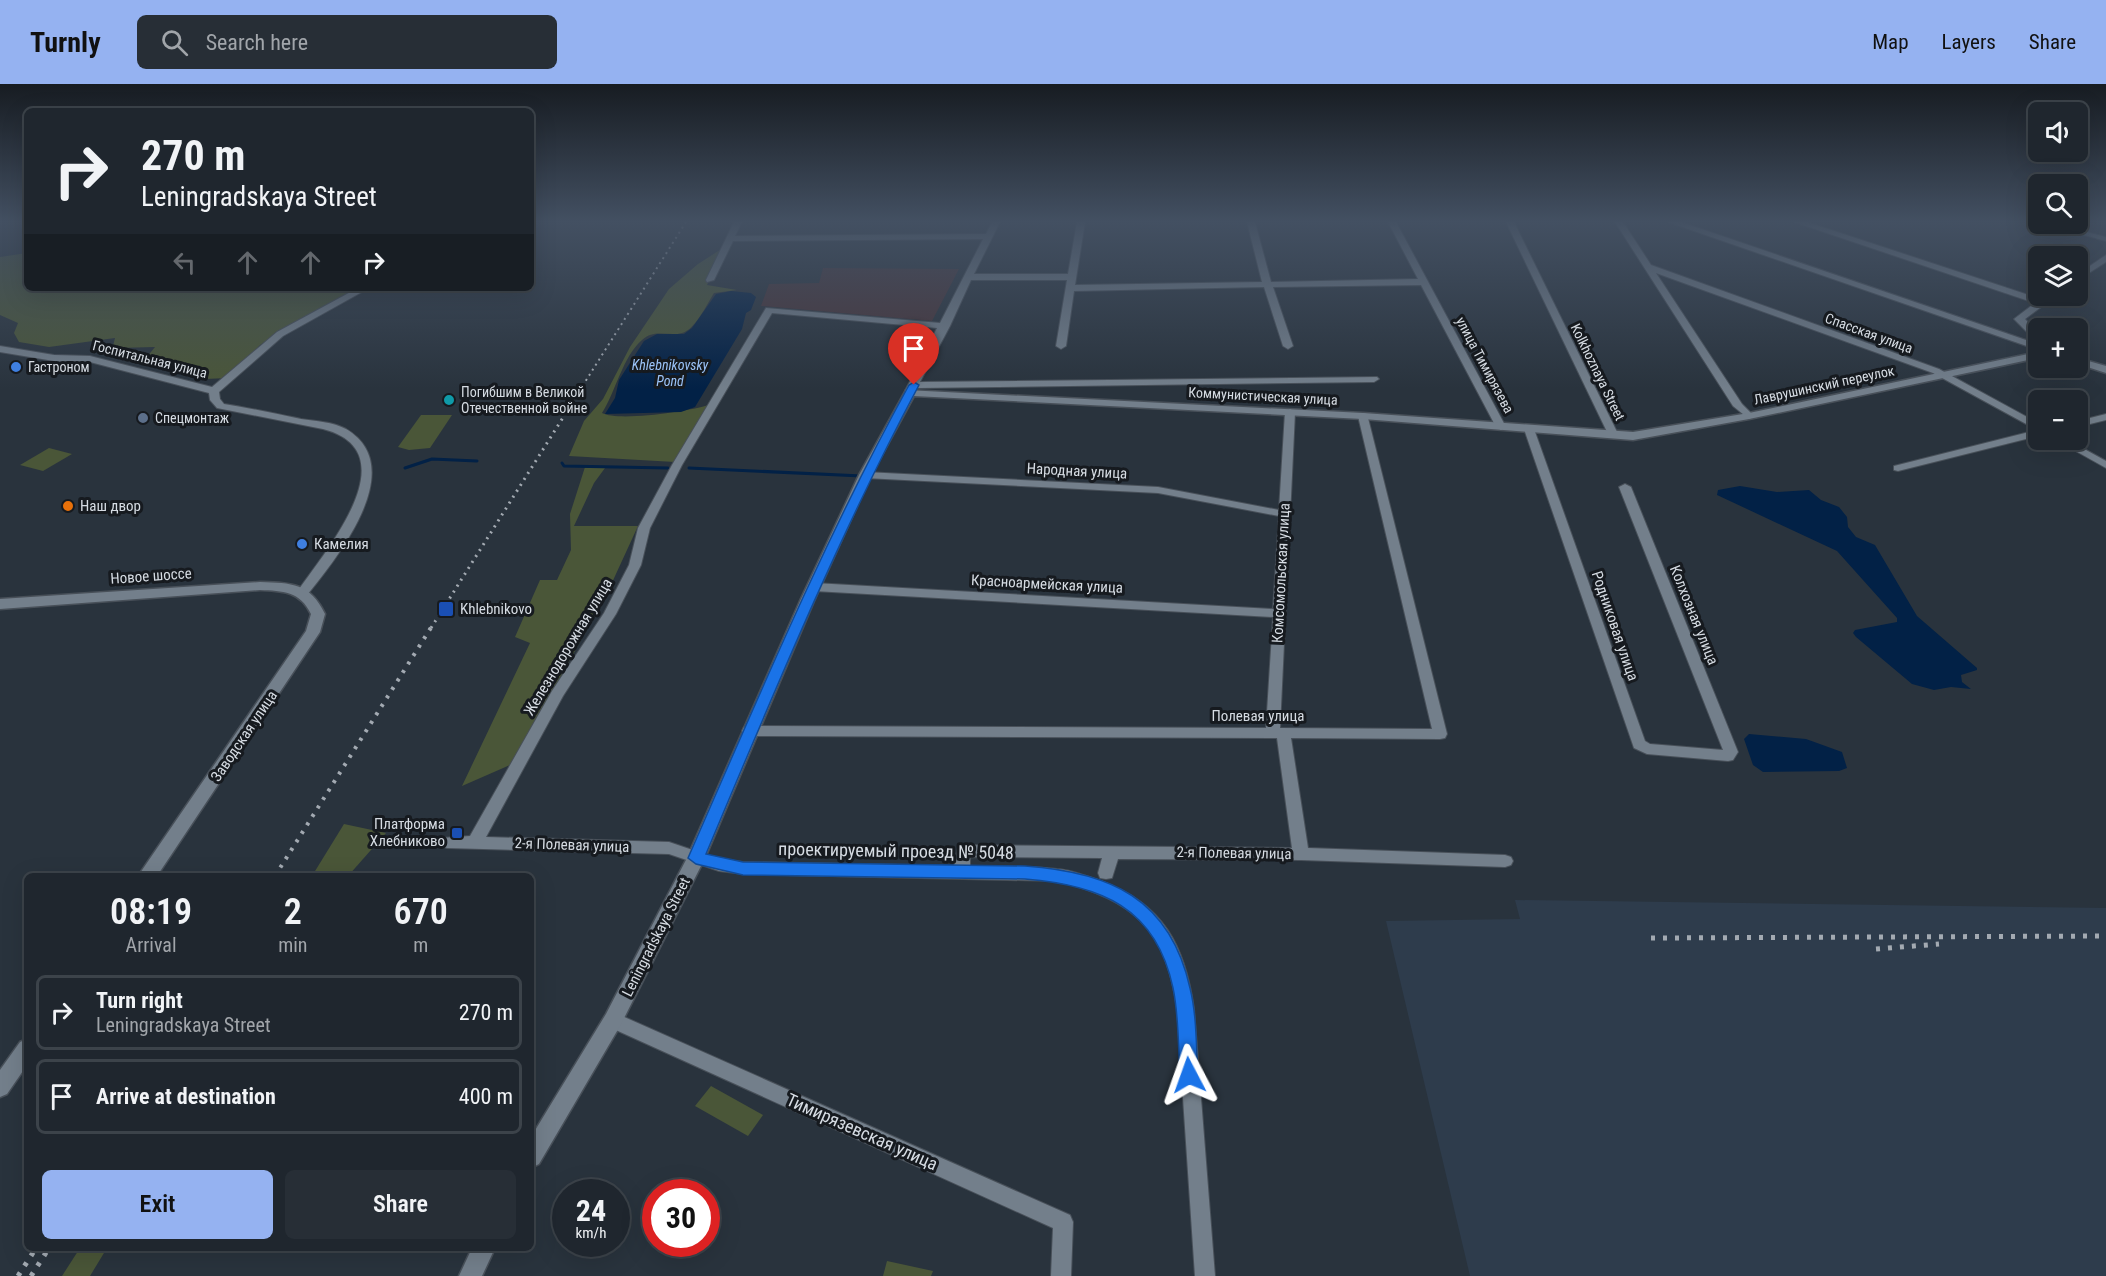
<!DOCTYPE html>
<html lang="en">
<head>
<meta charset="utf-8">
<style>
  :root { --surface:#1f262e; --page:#272e36; --text:#f1f3f6; --muted:#a1a5aa; --line:#3c434a; --accent:#95b2f1 }
  body { margin:0; font-family:"Roboto Condensed",sans-serif; background:var(--page); color:var(--text); height:100vh; display:flex; flex-direction:column; font-size:22px; white-space:nowrap }
  * { box-sizing:border-box; margin:0 }
  p { font-size:20px; color:var(--muted) }
  .icon { flex:none; width:33px; height:33px; fill:none; stroke:currentColor; stroke-width:2; stroke-linecap:round; stroke-linejoin:round }
  .map { position:relative; flex:1; overflow:hidden }
  .sheet { position:absolute; left:24px; top:789px; width:510px; height:378px; display:flex; flex-direction:column; background:var(--surface); border-radius:9px; box-shadow:0 6px 24px #0002,0 0 0 2px var(--line) }
  .sheet>* { flex:none }
  .banner { position:absolute; left:24px; top:24px; width:510px; height:183px; border-radius:9px; box-shadow:0 6px 24px #0002,0 0 0 2px var(--line); background:#1f262e; color:var(--text); overflow:hidden }
  .buttons { position:absolute; left:2028px; top:18px; display:grid; gap:12px }
  .buttons a { display:grid; place-items:center; width:60px; height:60px; border-radius:9px; background:var(--surface); box-shadow:0 6px 24px #0002,0 0 0 2px var(--line); font-size:30px }
  .speed { position:absolute; left:552px; top:1095px; display:flex; gap:12px; font-size:30px; font-weight:700; text-align:center }
  .speed>* { display:grid; place-content:center; width:78px; height:78px; border-radius:50%; background:var(--surface); box-shadow:0 6px 24px #0002,0 0 0 2px var(--line); line-height:1 }
  .speed small { font-size:15px; font-weight:400 }
  .speed .limit { border:9px solid #d22; background:#fff; color:#111 }
  .pin { position:absolute; display:grid; place-items:center; width:51px; height:51px; color:#fff; margin:-62px -26px; border-radius:50% 50% 50% 0; rotate:-45deg; box-shadow:0 0 6px #0007 }
  .pin .icon { rotate:45deg }
  .me { position:absolute; width:66px; margin:-33px; rotate:356deg; stroke-linejoin:round; filter:drop-shadow(0 0 4px #0008) }
  .turn { display:flex; align-items:center; gap:21px; height:126px; padding:0 18px; font-size:27px }
  .turn .icon { width:78px; height:78px; stroke-width:2.5 }
  .turn b { display:block; font-size:42px; line-height:51px }
  .lanes { display:flex; align-items:center; height:57px; padding:0 18px; background:#0003; justify-content:center; gap:30px; direction:ltr }
  .lanes .off { opacity:.35 }
  .eta { display:flex; justify-content:space-evenly; align-items:center; height:102px; text-align:center }
  .eta b { font-size:36px; font-weight:600; line-height:42px }
  .button { display:flex; gap:12px; margin-top:auto; padding:12px 18px }
  .button a { flex:1; height:69px; border-radius:9px; background:var(--accent); color:#111; font-size:24px; font-weight:600; line-height:69px; text-align:center }
  .button a+a { background:var(--page); color:var(--text) }
  ul { padding:0; list-style:none }
  li { display:flex; align-items:center; gap:18px; height:75px; margin:0 12px 9px; padding:0 6px; border:3px solid var(--line); border-radius:9px }
  li div { flex:1 }
  li b { display:block; font-size:22px }
  li em { font-style:normal }
  header { display:flex; align-items:center; gap:36px; box-sizing:border-box; height:84px; padding:0 30px; background:var(--accent); color:#111 }
  header strong { font-size:28px }
  nav { display:flex; gap:33px; margin-inline-start:auto; font-size:21px }
  .search { width:420px; height:54px; background:var(--page); display:flex; align-items:center; gap:15px; box-sizing:border-box; padding:0 21px; border-radius:9px; color:var(--muted); font-size:22px }
  .map>svg:first-child { display:block }
  .built { fill:#2e3c4c }
  .education { fill:#473338 }
  .green { fill:#4a5638 }
  .water { fill:#022146 }
  .lines { fill:none; stroke-linecap:round; stroke-linejoin:round }
  .stream { stroke:#022146; stroke-width:3 }
  .minor-casing { stroke:#485059; stroke-width:2 }
  .tertiary-casing { stroke:#485059; stroke-width:3 }
  .minor { fill:#737f8b; fill-rule:evenodd }
  .tertiary { fill:#737f8b; fill-rule:evenodd }
  .rail-far3 { stroke:#a3aab2; stroke-width:2; stroke-dasharray:2 4; stroke-linecap:butt }
  .rail-far2 { stroke:#a3aab2; stroke-width:3; stroke-dasharray:2 5; stroke-linecap:butt }
  .rail-far1 { stroke:#a3aab2; stroke-width:4; stroke-dasharray:3 7; stroke-linecap:butt }
  .rail { stroke:#a3aab2; stroke-width:5; stroke-dasharray:4 8; stroke-linecap:butt }
  .route { fill:#1a73e8; stroke:#114b97; stroke-width:1.5 }
  .shop-dot { fill:#3f7fe0; stroke:#161a1f; stroke-width:2 }
  .culture-dot { fill:#0f9aa8; stroke:#161a1f; stroke-width:2 }
  .service-dot { fill:#5c6f8a; stroke:#161a1f; stroke-width:2 }
  .food-dot { fill:#e8710a; stroke:#161a1f; stroke-width:2 }
  .transit-dot { fill:#1a4fb4; stroke:#161a1f; stroke-width:2 }
  .labels { text-anchor:middle; stroke-width:6; stroke-linejoin:round; paint-order:stroke }
  .far-street-label { font-size:14px; fill:#d6dce3; stroke:#161a1f }
  .far-water-label { font-size:14px; font-style:italic; fill:#9bc3f8; stroke:#161a1f }
  .far-poi-label { font-size:14px; fill:#d6dce3; stroke:#161a1f; text-anchor:start }
  .street-label { font-size:15px; fill:#d6dce3; stroke:#161a1f }
  .poi-label { font-size:15px; fill:#d6dce3; stroke:#161a1f; text-anchor:start }
  .near-street-label { font-size:18px; fill:#d6dce3; stroke:#161a1f }
</style>
</head>
<body>
<header>
<strong>Turnly</strong>
<div class="search"><svg class="icon" aria-label="search" viewBox="0 0 24 24"><circle cx="10" cy="10" r="6"/><path d="M15 15l6 6"/></svg>Search here</div>
<nav><a>Map</a><a>Layers</a><a>Share</a></nav>
</header>
<div class="map">
<svg width="2106" height="1192" viewBox="0 0 2106 1192">
  <rect width="100%" height="100%" fill="#29333d"/>
  <path class="built" d="M1515,816L2106,824V1192H1470L1386,837L1520,835Z"/>
  <path class="education" d="M823,184L959,185L932,237L761,222L769,200L819,199Z"/>
  <g class="green">
    <path d="M726,162L707,201L737,206L714,209C707,220 695,246 682,249C668,253 655,244 642,256C623,272 615,309 602,329C619,338 689,327 709,321L675,378L569,372L584,337L603,315L630,263L669,205L698,180Z"/>
    <path d="M27,169V204H356L260,261L228,294L205,295L189,286L151,279L146,274L155,263L117,264L113,262L115,254L49,263L19,258L14,249L18,239L0,231V173Z"/>
    <path d="M421,331H452L430,364L409,366L398,363Z"/>
    <path d="M49,364L72,370L43,387L20,381Z"/>
    <path d="M585,383L605,384L594,399L574,442H638L604,516L510,681L462,702L530,559L515,553L540,496H557L571,466L570,430Z"/>
    <path d="M344,740L386,749L348,792H312Z"/>
    <path d="M711,1002L763,1031L748,1052L695,1022Z"/>
    <path d="M80,1164H107L90,1192H62Z"/>
    <path d="M887,1177L933,1187L931,1192H883Z"/>
  </g>
  <g class="water">
    <path d="M731,207L751,209L756,213L751,226L746,229L742,245L695,323L681,328L605,330L615,314L619,296L644,257L657,250H684L692,244L716,210Z"/>
    <path d="M1740,402L1777,408L1809,406L1821,416L1839,423L1847,433L1848,443L1856,453L1875,461L1917,532L1977,584V586L1961,591L1962,598L1971,605L1951,603L1934,606L1912,600L1856,553L1853,549L1855,546L1897,538V534L1837,467L1717,411L1718,406Z"/>
    <path d="M1749,650L1806,655L1842,668L1847,684L1839,687L1763,688L1753,681L1744,655Z"/>
  </g>
  <g class="lines">
    <g class="stream">
      <path d="M562,379L564,382L668,384"/>
      <path d="M405,384L432,375L477,377"/>
      <path d="M689,384L862,392"/>
    </g>
    <g class="minor-casing">
      <g id="minor">
        <path d="M734,138H742L735,152L986,150L992,138H1000L974,190H1068L1077,138H1085L1075,201L1262,198L1247,138H1255L1271,198L1418,195L1388,138H1396L1506,343L1501,346L1496,343L1421,201L1273,203L1293,262L1288,265L1283,262L1264,203L1074,207L1066,262L1061,265L1056,262L1067,196H971L950,242L920,298L1377,293L1379,295L1374,298L917,304L914,309L910,310L905,307L937,244L772,229L682,381L650,444L641,481L616,530L563,612L486,753L669,758L719,775L743,778L954,782L958,763L963,761L1292,764L1277,654L749,652L744,651L742,647L744,643L749,642L1266,644L1273,533L814,507L808,503L814,499L1273,525L1279,432L1158,409L865,394L859,391L865,388L1158,403L1279,426L1285,328L1290,325L1295,328L1280,644L1432,645L1358,332L1363,329L1367,330L1447,650L1445,654L1440,655L1291,654L1308,764L1505,771L1511,773L1513,777L1511,781L1505,783L1301,776L1118,775L1112,794L1106,795L1100,794L1098,789L1102,774L970,773V783C999,783 1029,781 1057,785C1072,786 1087,792 1101,797C1163,820 1185,861 1194,925L1215,1192H1195L1177,925C1166,845 1134,816 1057,797L743,790L719,787L669,770L447,764L442,762L439,758L442,754L470,752L552,607L604,529L629,481L638,444L672,381L766,224L940,239L983,155L733,157L714,196L707,198L706,196Z"/>
        <path d="M1506,138H1514L1619,352L1618,354H1610L1609,352Z"/>
        <path d="M1615,138H1623L1651,181L1939,285L2038,339V352L1898,387L1894,386V382L2037,346L1933,289L1656,189L1742,320L1754,332L1749,335L1733,322Z"/>
        <path d="M1668,138H1681L2038,260V266Z"/>
        <path d="M1794,138H1807L2041,215L2047,212H2056L2025,235L2038,249V257L2035,256L2014,235L2035,219Z"/>
        <path d="M2043,140H2055L2106,153V157Z"/>
        <path d="M2106,171V178L2078,196V190Z"/>
        <path d="M358,204H369L283,252L219,308L220,315L224,320C250,324 276,330 301,335C316,337 333,338 346,345C410,383 338,473 307,511L303,512L297,508C323,470 412,368 323,345L217,324L210,316L209,309L90,278L54,277L0,268V262L54,271L90,272L212,303L277,248Z"/>
        <path d="M2106,330V336L2078,343V337Z"/>
        <path d="M1529,342L1534,345L1645,657L1650,660L1723,666L1619,403L1625,400L1631,403L1738,668L1733,676L1728,677L1647,670L1634,664L1524,345Z"/>
        <path d="M2056,356H2068L2106,377V384Z"/>
        <path d="M613,928L1070,1131L1073,1138L1071,1192H1051L1053,1144L607,942L604,936L607,930Z"/>
      </g>
    </g>
    <g class="tertiary-casing">
      <g id="tertiary">
        <path d="M2038,268V274L1749,335L1633,356L1363,335L914,312L871,391L814,517L705,774L620,942L539,1080L531,1084V1053L606,930L687,774L800,517L859,391L906,306L1363,329L1633,348L1749,329Z"/>
        <path d="M2078,274L2106,282V289L2078,280Z"/>
        <path d="M260,498C292,499 310,499 325,530L320,548L157,792H138L306,547L311,530C300,507 283,507 260,506L0,525V515Z"/>
        <path d="M27,955V981L7,1010L0,1013V986L20,958Z"/>
        <path d="M472,1164H495L482,1192H459Z"/>
      </g>
    </g>
    <use href="#minor" class="minor"/>
    <use href="#tertiary" class="tertiary"/>
    <path class="rail-far3" d="M573,317L686,138"/>
    <path class="rail-far2" d="M431,544L574,316"/>
    <path class="rail-far1" d="M275,792L432,542"/>
    <g class="rail">
      <path d="M1651,854L2106,852"/>
      <path d="M1876,865L1939,860"/>
      <path d="M18,1192L36,1164"/>
      <path d="M31,1192L49,1164"/>
    </g>
  </g>
  <linearGradient id="sky" x2="0" y2="1"><stop stop-color="#171c22"/><stop offset="0.45" stop-color="#435062"/><stop offset="1" stop-color="#435062" stop-opacity="0"/></linearGradient>
  <rect width="2106" height="305" fill="url(#sky)"/>
  <path class="route" d="M914,298L919,301C838,453 773,611 706,770L743,778L1025,782C1110,788 1170,814 1190,904C1197,932 1196,963 1198,991L1196,997L1189,1000L1183,997L1180,991C1178,963 1179,932 1173,904C1156,823 1100,801 1025,795L743,791L696,780L688,774C758,614 825,454 909,301Z"/>
  <g class="shop-dot">
    <circle cx="16" cy="283" r="6"/>
    <circle cx="302" cy="460" r="6"/>
  </g>
  <circle class="culture-dot" cx="449" cy="316" r="6"/>
  <circle class="service-dot" cx="143" cy="334" r="6"/>
  <circle class="food-dot" cx="68" cy="422" r="6"/>
  <g class="transit-dot">
    <rect x="438" y="517" width="16" height="16" rx="3"/>
    <rect x="451" y="743" width="12" height="12" rx="3"/>
  </g>
  <g class="labels">
    <g class="far-street-label">
      <text transform="translate(1869 249) rotate(20)" y="5">Спасская улица</text>
      <text transform="translate(150 275) rotate(14)" y="5">Госпитальная улица</text>
      <text transform="translate(1485 281) rotate(62)" y="5">улица Тимирязева</text>
      <text transform="translate(1598 288) rotate(64)" y="5">Kolkhoznaya Street</text>
      <text transform="translate(1824 301) rotate(-12)" y="5">Лаврушинский переулок</text>
      <text transform="translate(1263 312) rotate(3)" y="5">Коммунистическая улица</text>
    </g>
    <g class="far-water-label">
      <text x="670" y="286">Khlebnikovsky<tspan x="670" dy="16">Pond</tspan></text>
    </g>
    <g class="far-poi-label">
      <text x="28" y="288">Гастроном</text>
      <text x="461" y="313">Погибшим в Великой<tspan x="461" dy="16">Отечественной войне</tspan></text>
      <text x="155" y="339">Спецмонтаж</text>
    </g>
    <g class="street-label">
      <text transform="translate(1077 387) rotate(3)" y="5">Народная улица</text>
      <text transform="translate(1281 489) rotate(-87)" y="5">Комсомольская улица</text>
      <text transform="translate(151 492) rotate(-4)" y="5">Новое шоссе</text>
      <text transform="translate(1047 500) rotate(3)" y="5">Красноармейская улица</text>
      <text transform="translate(1694 531) rotate(68)" y="5">Колхозная улица</text>
      <text transform="translate(1615 542) rotate(71)" y="5">Родниковая улица</text>
      <text transform="translate(568 563) rotate(-59)" y="5">Железнодорожная улица</text>
      <text x="1258" y="637">Полевая улица</text>
      <text transform="translate(244 652) rotate(-56)" y="5">Заводская улица</text>
      <text transform="translate(572 761) rotate(2)" y="5">2-я Полевая улица</text>
      <text transform="translate(1234 769) rotate(1)" y="5">2-я Полевая улица</text>
      <text transform="translate(656 853) rotate(-63)" y="5">Leningradskaya Street</text>
    </g>
    <g class="poi-label">
      <text x="80" y="427">Наш двор</text>
      <text x="314" y="465">Камелия</text>
      <text x="460" y="530">Khlebnikovo</text>
      <text x="445" y="745" text-anchor="end">Платформа<tspan x="445" dy="17">Хлебниково</tspan></text>
    </g>
    <g class="near-street-label">
      <text transform="translate(896 767) rotate(1)" y="6">проектируемый проезд № 5048</text>
      <text transform="translate(862 1048) rotate(24)" y="6">Тимирязевская улица</text>
    </g>
  </g>
</svg>
<div class="buttons">
<a><svg class="icon" aria-label="sound" viewBox="0 0 24 24"><path d="M4 9h4l5-4v14l-5-4H4zM17 9q2 3 0 6"/></svg></a>
<a><svg class="icon" aria-label="search" viewBox="0 0 24 24"><circle cx="10" cy="10" r="6"/><path d="M15 15l6 6"/></svg></a>
<a><svg class="icon" aria-label="layers" viewBox="0 0 24 24"><path d="M12 4l9 5-9 5-9-5zM3 14l9 5 9-5"/></svg></a>
<a>+</a>
<a>−</a>
</div>
<div class="speed"><div>24<small>km/h</small></div><div class="limit">30</div></div>
<div class="pin" style="left:914px;top:301px;background:#d93025"><svg class="icon" aria-label="arrive" viewBox="0 0 24 24"><path d="M6 21V4h12l-3 4 3 4H6"/></svg></div>
<svg class="me" style="left:1189px;top:991px" viewBox="-20 -20 40 40"><path d="M0-17L14 15 0 8-14 15z" fill="#1a73e8" stroke="#fff" stroke-width="4"/></svg>
<div class="banner">
<div class="turn"><svg class="icon" aria-label="right" viewBox="0 0 24 24"><path d="M7 20v-9h11M14 6l5 5-5 5"/></svg><div><b>270 m</b>Leningradskaya Street</div></div>
<div class="lanes"><svg class="icon off" aria-label="left" viewBox="0 0 24 24"><path d="M17 20v-9H6M10 6l-5 5 5 5"/></svg><svg class="icon off" aria-label="ahead" viewBox="0 0 24 24"><path d="M12 20V5M6 11l6-6 6 6"/></svg><svg class="icon off" aria-label="ahead" viewBox="0 0 24 24"><path d="M12 20V5M6 11l6-6 6 6"/></svg><svg class="icon" aria-label="right" viewBox="0 0 24 24"><path d="M7 20v-9h11M14 6l5 5-5 5"/></svg></div>
</div>
<section class="sheet">
<div class="eta">
<div><b>08:19</b><p>Arrival</p></div>
<div><b>2</b><p>min</p></div>
<div><b>670</b><p>m</p></div>
</div>
<ul>
<li><svg class="icon" aria-label="right" viewBox="0 0 24 24"><path d="M7 20v-9h11M14 6l5 5-5 5"/></svg><div><b>Turn right</b><p>Leningradskaya Street</p></div><em>270 m</em></li>
<li><svg class="icon" aria-label="arrive" viewBox="0 0 24 24"><path d="M6 21V4h12l-3 4 3 4H6"/></svg><div><b>Arrive at destination</b></div><em>400 m</em></li>
</ul>
<div class="button"><a>Exit</a><a>Share</a></div>
</section>
</div>
</body>
</html>
